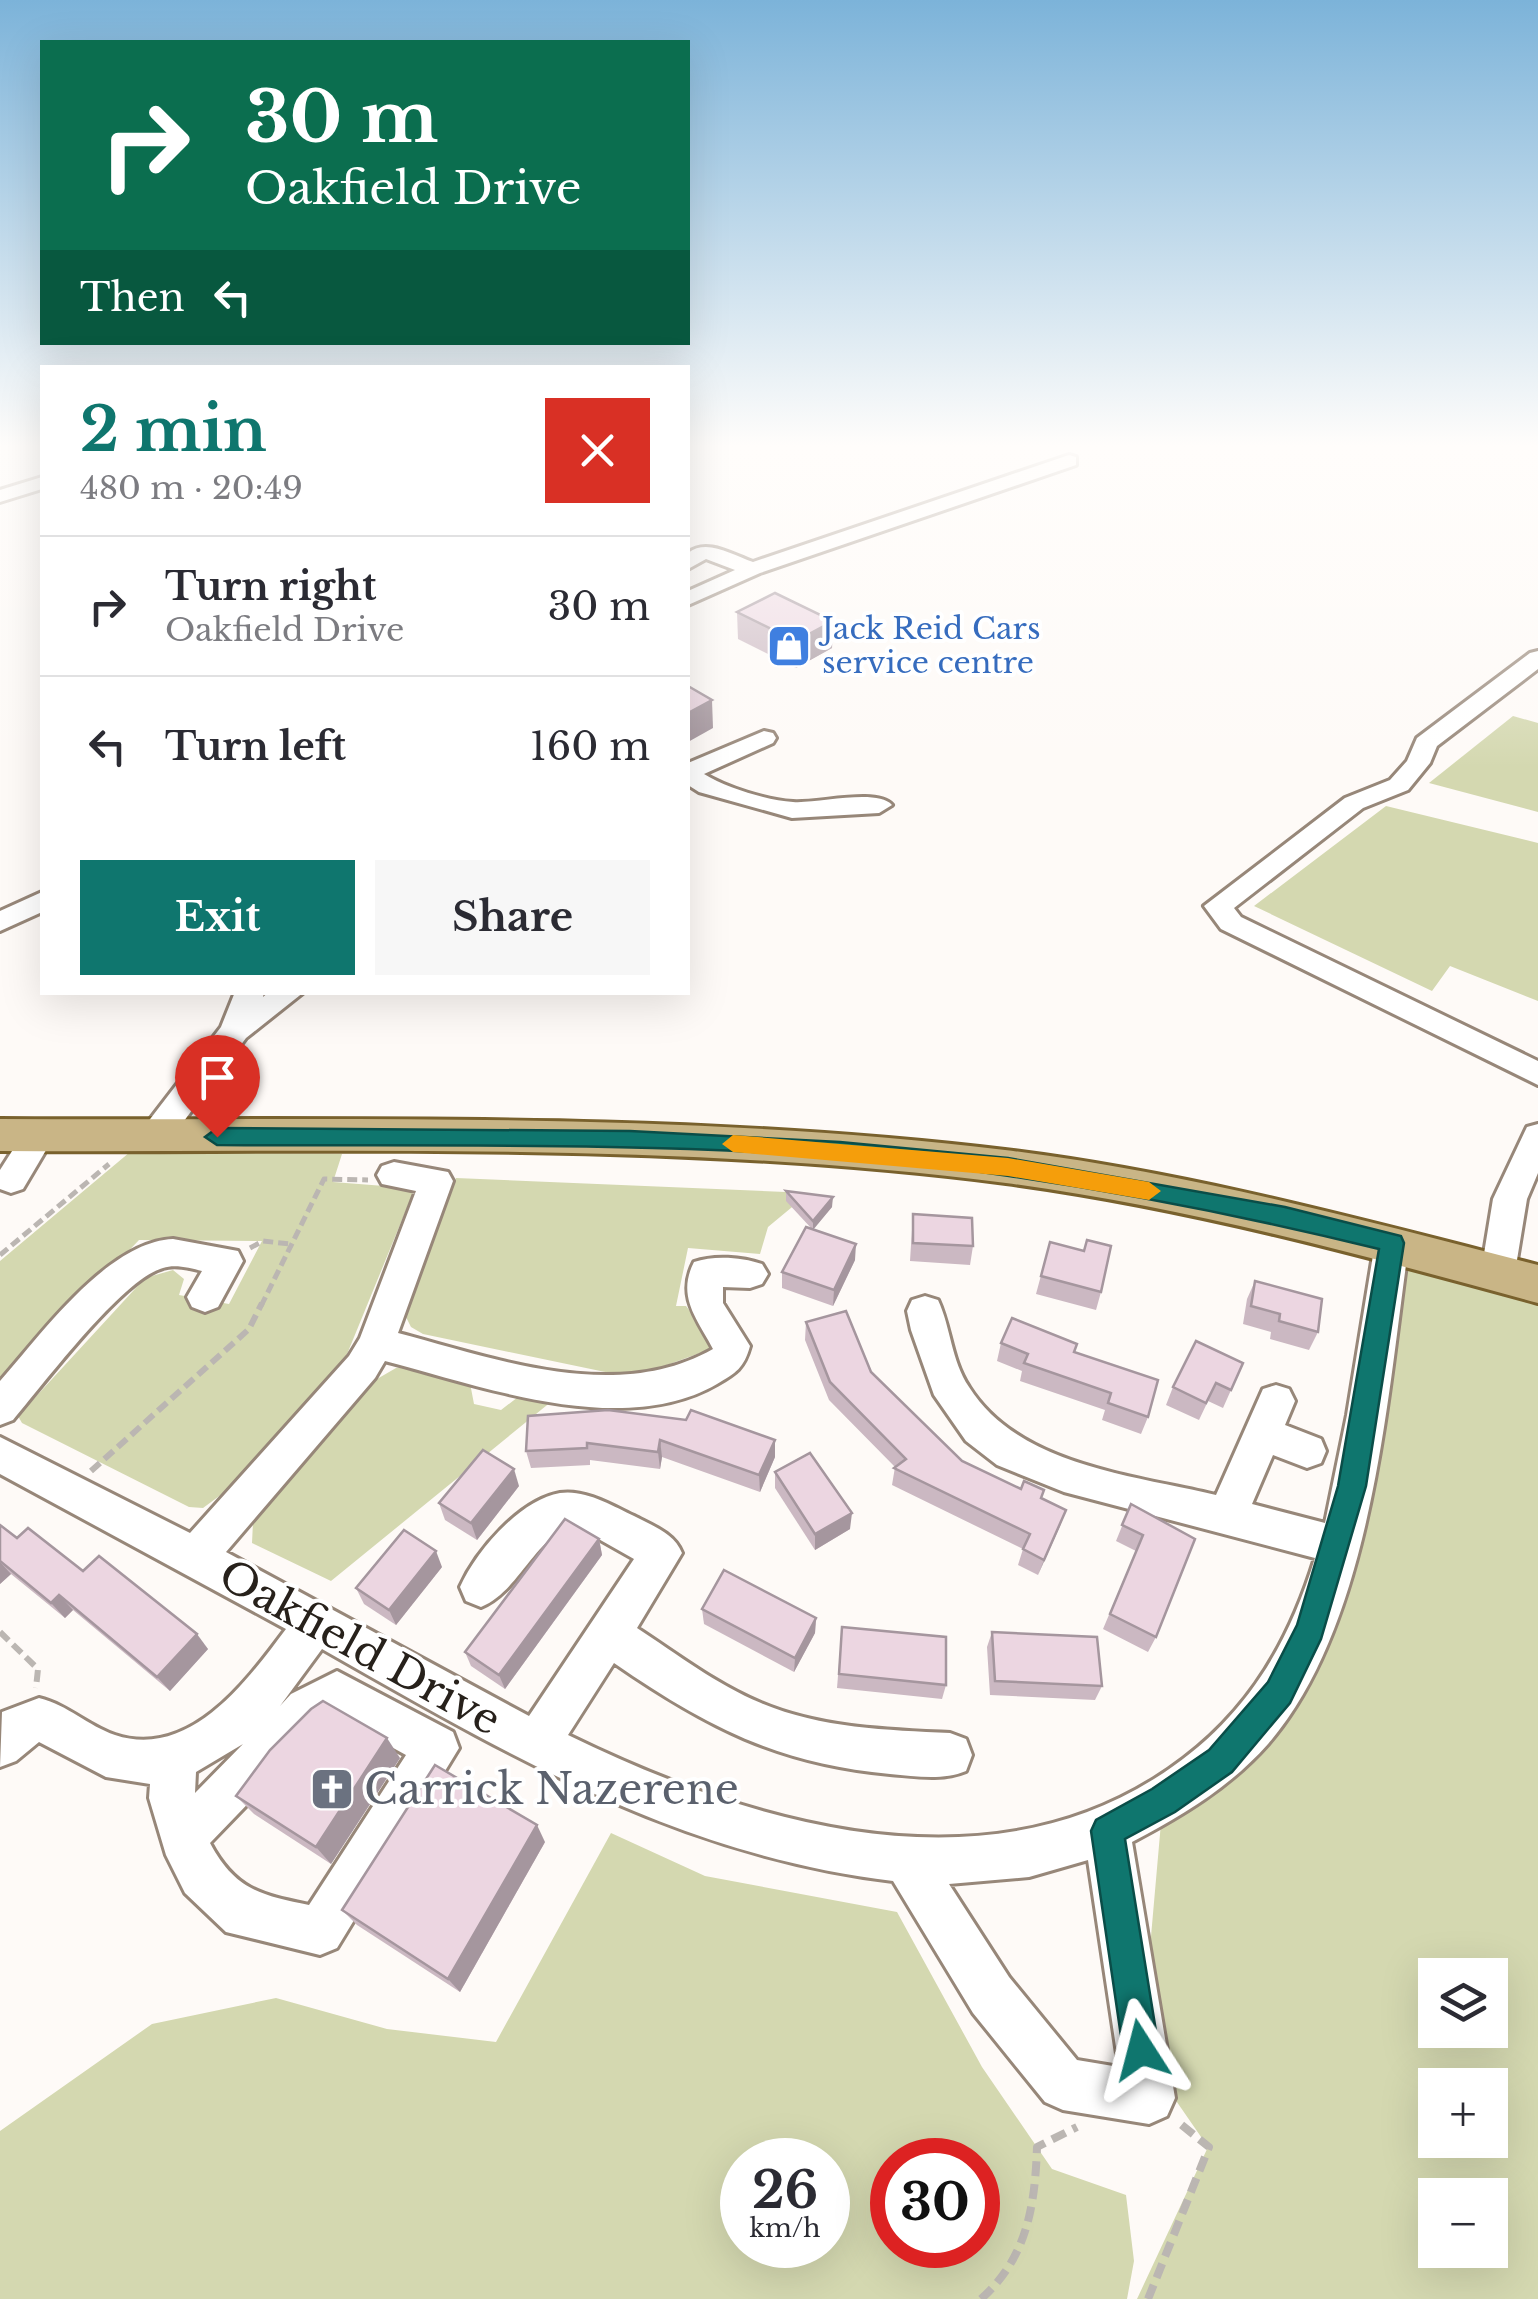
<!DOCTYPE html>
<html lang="en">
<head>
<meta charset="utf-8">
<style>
  :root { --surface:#fff; --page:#f7f7f7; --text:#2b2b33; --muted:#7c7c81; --line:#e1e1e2; --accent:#0f766e }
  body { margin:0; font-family:"Libre Baskerville",serif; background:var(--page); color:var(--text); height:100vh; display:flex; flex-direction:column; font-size:38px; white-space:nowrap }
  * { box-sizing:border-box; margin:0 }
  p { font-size:32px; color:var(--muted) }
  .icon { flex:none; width:55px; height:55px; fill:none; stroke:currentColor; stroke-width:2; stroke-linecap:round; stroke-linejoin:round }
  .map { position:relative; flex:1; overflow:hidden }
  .details { position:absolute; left:40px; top:365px; width:650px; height:630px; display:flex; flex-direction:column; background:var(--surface); border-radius:0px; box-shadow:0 10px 40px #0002 }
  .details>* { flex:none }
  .banner { position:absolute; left:40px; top:40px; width:650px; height:305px; border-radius:0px; box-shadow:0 10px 40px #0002; background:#0b6e4f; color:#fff; overflow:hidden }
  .buttons { position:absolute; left:1418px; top:1958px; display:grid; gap:20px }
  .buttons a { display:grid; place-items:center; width:90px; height:90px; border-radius:0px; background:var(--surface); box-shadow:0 10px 40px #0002; font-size:50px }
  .speed { position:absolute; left:720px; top:2138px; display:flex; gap:20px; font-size:50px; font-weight:700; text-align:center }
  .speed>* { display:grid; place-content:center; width:130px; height:130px; border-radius:50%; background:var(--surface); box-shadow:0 10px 40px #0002; line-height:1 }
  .speed small { font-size:25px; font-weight:400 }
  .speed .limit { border:15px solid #d22; background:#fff; color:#111 }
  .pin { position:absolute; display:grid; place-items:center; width:85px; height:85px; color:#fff; margin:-102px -42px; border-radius:50% 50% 50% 0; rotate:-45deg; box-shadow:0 0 10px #0007 }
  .pin .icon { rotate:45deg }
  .me { position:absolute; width:110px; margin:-55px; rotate:351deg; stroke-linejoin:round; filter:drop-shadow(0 0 8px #0008) }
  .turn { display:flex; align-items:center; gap:35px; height:210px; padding:0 40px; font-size:45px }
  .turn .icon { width:130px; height:130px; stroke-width:2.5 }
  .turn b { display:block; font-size:70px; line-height:85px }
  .then { display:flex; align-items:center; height:95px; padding:0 40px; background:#0003; gap:20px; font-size:38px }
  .round { display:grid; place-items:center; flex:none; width:105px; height:105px; border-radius:0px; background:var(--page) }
  .summary { display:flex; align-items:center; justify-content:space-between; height:170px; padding:0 40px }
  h1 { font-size:60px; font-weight:800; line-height:75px; color:var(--accent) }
  .primary-button { display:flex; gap:20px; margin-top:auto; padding:20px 40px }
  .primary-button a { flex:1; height:115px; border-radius:0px; background:var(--accent); color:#fff; font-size:40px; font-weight:800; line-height:115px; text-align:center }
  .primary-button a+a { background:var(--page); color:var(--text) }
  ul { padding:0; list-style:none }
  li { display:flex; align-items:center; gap:30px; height:140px; padding:0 40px; border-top:2px solid var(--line) }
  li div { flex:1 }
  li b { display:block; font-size:38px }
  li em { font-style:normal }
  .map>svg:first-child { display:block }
  .green { fill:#d4d8b0; fill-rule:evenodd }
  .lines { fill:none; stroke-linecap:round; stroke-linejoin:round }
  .minor-casing { stroke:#978779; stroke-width:6 }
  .major-casing { stroke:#79612d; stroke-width:6 }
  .path-far2 { stroke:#bbb6b2; stroke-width:5; stroke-dasharray:10 5; stroke-linecap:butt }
  .path-far1 { stroke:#bbb6b2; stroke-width:6; stroke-dasharray:12 6; stroke-linecap:butt }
  .path { stroke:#bbb6b2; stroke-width:8; stroke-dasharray:15 8; stroke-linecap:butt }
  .minor { fill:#fff; fill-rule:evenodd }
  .major { fill:#c9b586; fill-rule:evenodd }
  .wall { fill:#cbb8c2 }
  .shaded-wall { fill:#a5969e }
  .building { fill:#ecd6e1; stroke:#a5969e; stroke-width:2.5 }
  .route { fill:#0f766e; stroke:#0a4d48; stroke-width:2.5 }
  .slow { fill:#f59e0b }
  .labels { text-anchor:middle; stroke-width:8; stroke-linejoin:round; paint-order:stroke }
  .far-shop-label { font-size:30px; fill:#366cbe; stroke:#fff; text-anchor:start }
  .near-street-label { font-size:42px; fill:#27211b; stroke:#fff }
  .near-worship-label { font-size:42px; fill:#5b616d; stroke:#fff; text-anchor:start }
</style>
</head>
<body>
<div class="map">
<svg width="1538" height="2299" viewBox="0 0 1538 2299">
  <rect width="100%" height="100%" fill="#fefaf7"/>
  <g class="green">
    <path d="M1513,716L1538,723V812L1429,783Z"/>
    <path d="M1386,806L1538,843V1001L1450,966L1432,991L1254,906Z"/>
    <path d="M130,1152L342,1154L333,1182L410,1188L413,1193L343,1364L222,1494L203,1508L189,1507L22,1423L18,1416L145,1278L173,1270L184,1279L179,1295L229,1304L262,1241L139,1240L0,1386V1261Z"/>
    <path d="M456,1178L809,1193L768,1227L760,1254L688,1248L676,1306H686L714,1341L711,1349L645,1373H610L423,1334L411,1327L405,1315Z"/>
    <path d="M1392,1243L1538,1286V2299H1137L1208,2147L1141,2050L1163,1800L1279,1692L1363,1417ZM1435,1975H1490V2030H1435ZM1435,2085H1490V2140H1435ZM1435,2195H1490V2250H1435Z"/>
    <path d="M412,1366L470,1383L474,1404L501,1410L518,1397L552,1401L331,1581L252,1543L253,1522L377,1379L396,1368Z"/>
    <path d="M611,1833L705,1876L897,1912L982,2067L1052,2169L1126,2195L1134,2261L1127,2299H0V2131L152,2024L276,1998L387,2029L496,2042ZM742,2160H828V2245H742ZM892,2160H978V2245H892Z"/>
  </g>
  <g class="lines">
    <g class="minor-casing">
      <g id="minor">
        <path d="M1069,455L1076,457V465L760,573L688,605V591L735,570L706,559L688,569V553C707,538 732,555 753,562Z"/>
        <path d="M42,477V489L0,502V490Z"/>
        <path d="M1538,651V669L1437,746L1430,763L1408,790L1363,808L1234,908L1241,917L1538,1061V1085L1221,929L1204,906L1345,798L1390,780L1407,761L1417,738L1530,653Z"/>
        <path d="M764,731L773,733L776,738L773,743L704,774C727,788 766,800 793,802C817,804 877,788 892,805L879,813L792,818L699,792L688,785V763Z"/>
        <path d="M42,892V912L0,931V911Z"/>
        <path d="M235,992H264L263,997L269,992H304L246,1038L166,1145L155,1148L144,1145L139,1136L144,1127L221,1027Z"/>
        <path d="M39,1123L50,1126L55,1135L23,1189L11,1193L0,1189V1170L28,1126Z"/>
        <path d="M1538,1124V1173L1527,1199L1515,1272L1510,1282L1498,1286L1486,1282L1481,1272L1493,1199L1527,1127Z"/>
        <path d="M394,1162L448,1172L453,1181L398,1333C497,1359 616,1404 713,1349C698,1320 676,1297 694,1262C714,1255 742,1257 762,1264L768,1274L762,1284L750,1288L723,1287V1303L750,1346C744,1368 736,1373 717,1384C623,1439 481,1386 385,1361L375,1378L226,1552L529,1716L634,1559L588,1533L562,1530C530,1550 515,1593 481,1607L466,1601L460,1587C476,1551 520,1500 560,1493C585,1489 613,1506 634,1516C653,1526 674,1533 682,1553L637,1628C677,1654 717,1685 761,1703C820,1728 887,1730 950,1733L966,1739L972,1755L966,1771C942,1781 915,1776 890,1774C778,1764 705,1726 614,1663L568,1735C744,1821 973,1892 1154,1779C1239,1726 1286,1653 1315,1558L1064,1492L997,1465L966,1441L934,1395L911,1330L907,1311L912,1300L925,1296L938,1300C951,1328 951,1360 969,1387C1019,1466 1133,1475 1216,1495L1263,1389L1276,1385L1289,1389L1295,1401L1285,1425L1321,1439L1326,1451L1321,1463L1307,1468L1273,1455L1252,1504L1325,1523L1347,1415L1375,1243L1380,1233L1392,1229L1404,1233L1409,1243C1387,1397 1373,1623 1268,1744C1230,1787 1182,1816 1132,1842L1175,2098L1167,2116L1149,2124L1063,2110L1045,2102L973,2013L893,1881C677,1855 507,1754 322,1649L280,1706L291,1694L337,1671L453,1732L459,1748L337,1948L320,1955L226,1932L185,1893L166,1855L149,1798L150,1784L106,1777L39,1742L16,1761L0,1767L2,1712L39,1698C68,1705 88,1726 115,1735C190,1760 247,1681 286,1629L0,1474V1437L190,1533L349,1356L360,1338L416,1191L382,1184L377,1175L382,1166ZM337,1717L406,1755L309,1905C261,1895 235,1890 210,1843L323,1726ZM243,1744L195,1793L196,1772ZM1088,1860L1119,2067L1077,2060L1009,1977L949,1884L1029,1877Z"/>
        <path d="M173,1239L238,1251L243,1261L218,1307L205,1312L192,1307L187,1297L202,1271C190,1268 175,1264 163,1268C122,1279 43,1385 13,1420L0,1425V1381C41,1335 107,1242 173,1239Z"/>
      </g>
    </g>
    <g class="major-casing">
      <path id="major" d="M0,1119C334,1121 672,1110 1005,1150C1186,1172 1362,1220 1538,1265V1303C1363,1255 1186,1207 1006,1183C673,1140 334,1153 0,1151Z"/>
    </g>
    <g class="path-far2">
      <path d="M250,1248L263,1241L290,1244"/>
      <path d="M0,1255L109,1164"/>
      <path d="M261,1306L324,1179L368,1180"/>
    </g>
    <g class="path-far1">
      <path d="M91,1471L249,1329L262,1303"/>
      <path d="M0,1632L38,1669L36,1688"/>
    </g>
    <g class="path">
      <path d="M981,2299C1027,2258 1035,2206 1037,2147L1077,2127"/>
      <path d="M1148,2299L1209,2147L1178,2122"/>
    </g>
    <use href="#minor" class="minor"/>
    <use href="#major" class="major"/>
  </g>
  <g class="wall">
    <path d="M737,612L833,621L832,648L796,668L738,639Z"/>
    <path d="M786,1191L832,1207L813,1229L855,1260L833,1306L782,1288V1272L812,1229L786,1201Z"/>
    <path d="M913,1214L973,1246L970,1265L910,1261Z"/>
    <path d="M1087,1240L1101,1292L1096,1310L1036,1294L1050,1242L1083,1251Z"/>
    <path d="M1255,1281L1318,1332L1309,1350L1270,1339L1271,1332L1243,1324L1247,1299Z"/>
    <path d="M806,1322L871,1372L962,1461L1066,1510L1038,1575L1018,1565L1023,1549L892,1485L895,1467L829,1400L805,1340Z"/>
    <path d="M1001,1343L1075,1352L1148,1417L1141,1434L1102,1420L1105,1410L1020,1381L1022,1371L997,1361Z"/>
    <path d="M1243,1363L1223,1408L1208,1401L1199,1420L1166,1405L1173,1387Z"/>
    <path d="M528,1416L775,1440V1457L760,1492L662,1457L660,1469L590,1460V1465L531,1468L526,1451Z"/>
    <path d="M775,1472L850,1529L815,1550L775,1488Z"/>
    <path d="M519,1486L477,1540L445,1520L439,1503Z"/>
    <path d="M1131,1504L1195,1539L1156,1637L1148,1652L1103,1629L1136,1551L1116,1541Z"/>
    <path d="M0,1525L17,1538L83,1571L208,1649L170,1691L73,1610L65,1618L11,1574L0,1584Z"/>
    <path d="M599,1539L602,1555L505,1689L471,1666L465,1652Z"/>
    <path d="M442,1567L396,1625L364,1604L356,1588Z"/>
    <path d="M702,1609L816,1618L815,1633L794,1672L704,1624Z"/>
    <path d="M842,1627L946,1685L942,1699L837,1688Z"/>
    <path d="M992,1632L1102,1686L1095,1700L990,1695L987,1647Z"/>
    <path d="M400,1758L331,1864L254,1814L236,1796Z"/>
    <path d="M545,1842L460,1992L357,1925L342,1910Z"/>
  </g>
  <g class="shaded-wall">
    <path d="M833,621L832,648L796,668V641Z"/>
    <path d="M712,700L713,728L688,742V713Z"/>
    <path d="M833,1197L832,1207L813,1230V1221Z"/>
    <path d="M856,1244L855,1260L833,1306L834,1290Z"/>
    <path d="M660,1440L662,1457L660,1469L658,1452Z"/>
    <path d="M775,1440V1457L760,1492L759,1475Z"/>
    <path d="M514,1469L519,1486L477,1540L471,1523Z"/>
    <path d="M1066,1510L1060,1526L1038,1575L1044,1560Z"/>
    <path d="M852,1513L850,1529L815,1550V1534Z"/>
    <path d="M599,1539L602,1555L505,1689L499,1675Z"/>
    <path d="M436,1551L442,1567L396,1625L389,1610Z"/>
    <path d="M0,1562L11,1574L0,1584Z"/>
    <path d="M59,1595L73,1610L65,1618L51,1603Z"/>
    <path d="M816,1618L815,1633L794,1672L795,1658Z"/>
    <path d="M197,1634L208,1649L170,1691L157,1677Z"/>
    <path d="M387,1738L400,1758L331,1864L316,1847Z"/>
    <path d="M537,1825L545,1842L460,1992L448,1979Z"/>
  </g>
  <g class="building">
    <path d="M775,593L833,621L796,641L737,612Z"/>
    <path d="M688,686L712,700L688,713Z"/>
    <path d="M786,1191L833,1197L813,1221Z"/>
    <path d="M913,1214L972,1218L973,1246L913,1243Z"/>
    <path d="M806,1227L856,1244L834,1290L782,1272Z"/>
    <path d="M1087,1240L1111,1246L1101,1292L1041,1276L1050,1242L1084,1251Z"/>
    <path d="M1255,1281L1322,1299L1318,1332L1279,1321L1280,1314L1251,1306Z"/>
    <path d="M846,1311L871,1372L962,1461L1021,1489L1024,1481L1044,1490L1041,1498L1066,1510L1044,1560L1023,1549L1030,1534L894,1468L906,1459L830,1382L806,1322Z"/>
    <path d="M1012,1318L1077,1344L1074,1352L1158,1380L1148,1417L1108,1403L1111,1393L1024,1363L1028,1354L1001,1343Z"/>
    <path d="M1196,1341L1243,1363L1231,1390L1216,1383L1206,1403L1173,1387Z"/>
    <path d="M608,1410L686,1420L691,1410L775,1440L759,1475L660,1440L658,1452L587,1443V1448L526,1451L528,1416Z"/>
    <path d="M483,1450L514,1469L471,1523L439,1503Z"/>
    <path d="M810,1453L852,1513L815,1534L775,1472Z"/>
    <path d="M1131,1504L1195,1539L1156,1637L1110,1614L1143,1535L1122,1525Z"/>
    <path d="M565,1519L599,1539L499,1675L465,1652Z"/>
    <path d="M0,1525L17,1538L28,1528L83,1571L99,1556L197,1634L157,1677L59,1595L51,1603L0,1561Z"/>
    <path d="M404,1530L436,1551L389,1610L356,1588Z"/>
    <path d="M724,1570L816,1618L795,1658L702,1609Z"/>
    <path d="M842,1627L946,1637V1685L839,1674Z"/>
    <path d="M992,1632L1097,1637L1102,1686L995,1681Z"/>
    <path d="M323,1701L387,1738L316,1847L236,1796L270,1750L311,1709Z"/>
    <path d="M435,1765L537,1825L448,1979L342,1910Z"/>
  </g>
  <linearGradient id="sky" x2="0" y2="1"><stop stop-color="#7cb3d9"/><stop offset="0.58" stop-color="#fffdfb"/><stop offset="1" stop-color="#fffdfb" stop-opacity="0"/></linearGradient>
  <rect width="1538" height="768" fill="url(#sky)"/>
  <path class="route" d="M217,1128L630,1131L840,1142L1008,1158L1285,1207L1401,1236L1404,1243L1366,1486L1321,1639L1290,1703L1232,1772L1175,1812L1125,1839L1159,2050L1154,2063L1141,2068L1129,2063L1123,2050L1091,1831L1096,1820L1152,1789L1209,1750L1268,1682L1297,1625L1338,1486L1379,1249C1257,1219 1133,1194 1009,1176C748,1138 480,1147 217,1145L205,1137Z"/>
  <path class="slow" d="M733,1135L1008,1158L1149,1182L1161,1191L1149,1200L1008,1176L733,1152L722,1144Z"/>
  <defs>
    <g id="shop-square" transform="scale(2.25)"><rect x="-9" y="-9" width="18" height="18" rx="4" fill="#3f7fe0" stroke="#fff"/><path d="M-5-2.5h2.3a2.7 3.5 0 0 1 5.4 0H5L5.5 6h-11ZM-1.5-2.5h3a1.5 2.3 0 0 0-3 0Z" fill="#fff"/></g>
    <g id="church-square" transform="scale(2.25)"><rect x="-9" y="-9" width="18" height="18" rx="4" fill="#6b7280" stroke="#fff"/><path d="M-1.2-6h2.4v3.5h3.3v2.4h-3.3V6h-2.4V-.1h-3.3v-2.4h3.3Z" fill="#fff"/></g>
  </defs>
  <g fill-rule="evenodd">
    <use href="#shop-square" x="789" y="646"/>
    <use href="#church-square" x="332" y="1789"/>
  </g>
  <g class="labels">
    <g class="far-shop-label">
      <text x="822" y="639">Jack Reid Cars<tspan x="822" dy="34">service centre</tspan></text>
    </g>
    <g class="near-street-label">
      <text transform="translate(360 1647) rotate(29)" y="15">Oakfield Drive</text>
    </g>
    <g class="near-worship-label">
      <text x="364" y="1804">Carrick Nazerene</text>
    </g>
  </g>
</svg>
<div class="buttons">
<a><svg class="icon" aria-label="layers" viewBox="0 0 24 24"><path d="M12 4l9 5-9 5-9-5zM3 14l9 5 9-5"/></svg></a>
<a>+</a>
<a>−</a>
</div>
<div class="speed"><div>26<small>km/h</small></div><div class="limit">30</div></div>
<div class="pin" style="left:217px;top:1137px;background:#d93025"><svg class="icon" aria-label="arrive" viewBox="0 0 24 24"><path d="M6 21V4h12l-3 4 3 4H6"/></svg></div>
<svg class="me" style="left:1141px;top:2050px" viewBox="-20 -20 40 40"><path d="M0-17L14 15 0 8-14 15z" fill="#0f766e" stroke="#fff" stroke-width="4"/></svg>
<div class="banner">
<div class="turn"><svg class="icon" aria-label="right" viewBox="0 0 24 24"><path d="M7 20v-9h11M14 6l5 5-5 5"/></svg><div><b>30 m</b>Oakfield Drive</div></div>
<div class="then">Then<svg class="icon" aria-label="left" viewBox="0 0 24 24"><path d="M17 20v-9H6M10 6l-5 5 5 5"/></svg></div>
</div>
<section class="details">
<div class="summary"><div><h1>2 min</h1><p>480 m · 20:49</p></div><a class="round" style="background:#d93025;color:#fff"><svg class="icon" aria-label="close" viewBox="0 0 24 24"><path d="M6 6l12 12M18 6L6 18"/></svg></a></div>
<ul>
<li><svg class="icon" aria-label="right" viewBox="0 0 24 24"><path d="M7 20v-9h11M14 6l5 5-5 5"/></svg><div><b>Turn right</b><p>Oakfield Drive</p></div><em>30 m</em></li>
<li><svg class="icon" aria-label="left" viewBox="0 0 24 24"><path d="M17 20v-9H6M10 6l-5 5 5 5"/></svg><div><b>Turn left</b></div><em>160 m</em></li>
</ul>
<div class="primary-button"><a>Exit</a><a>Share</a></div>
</section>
</div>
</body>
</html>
